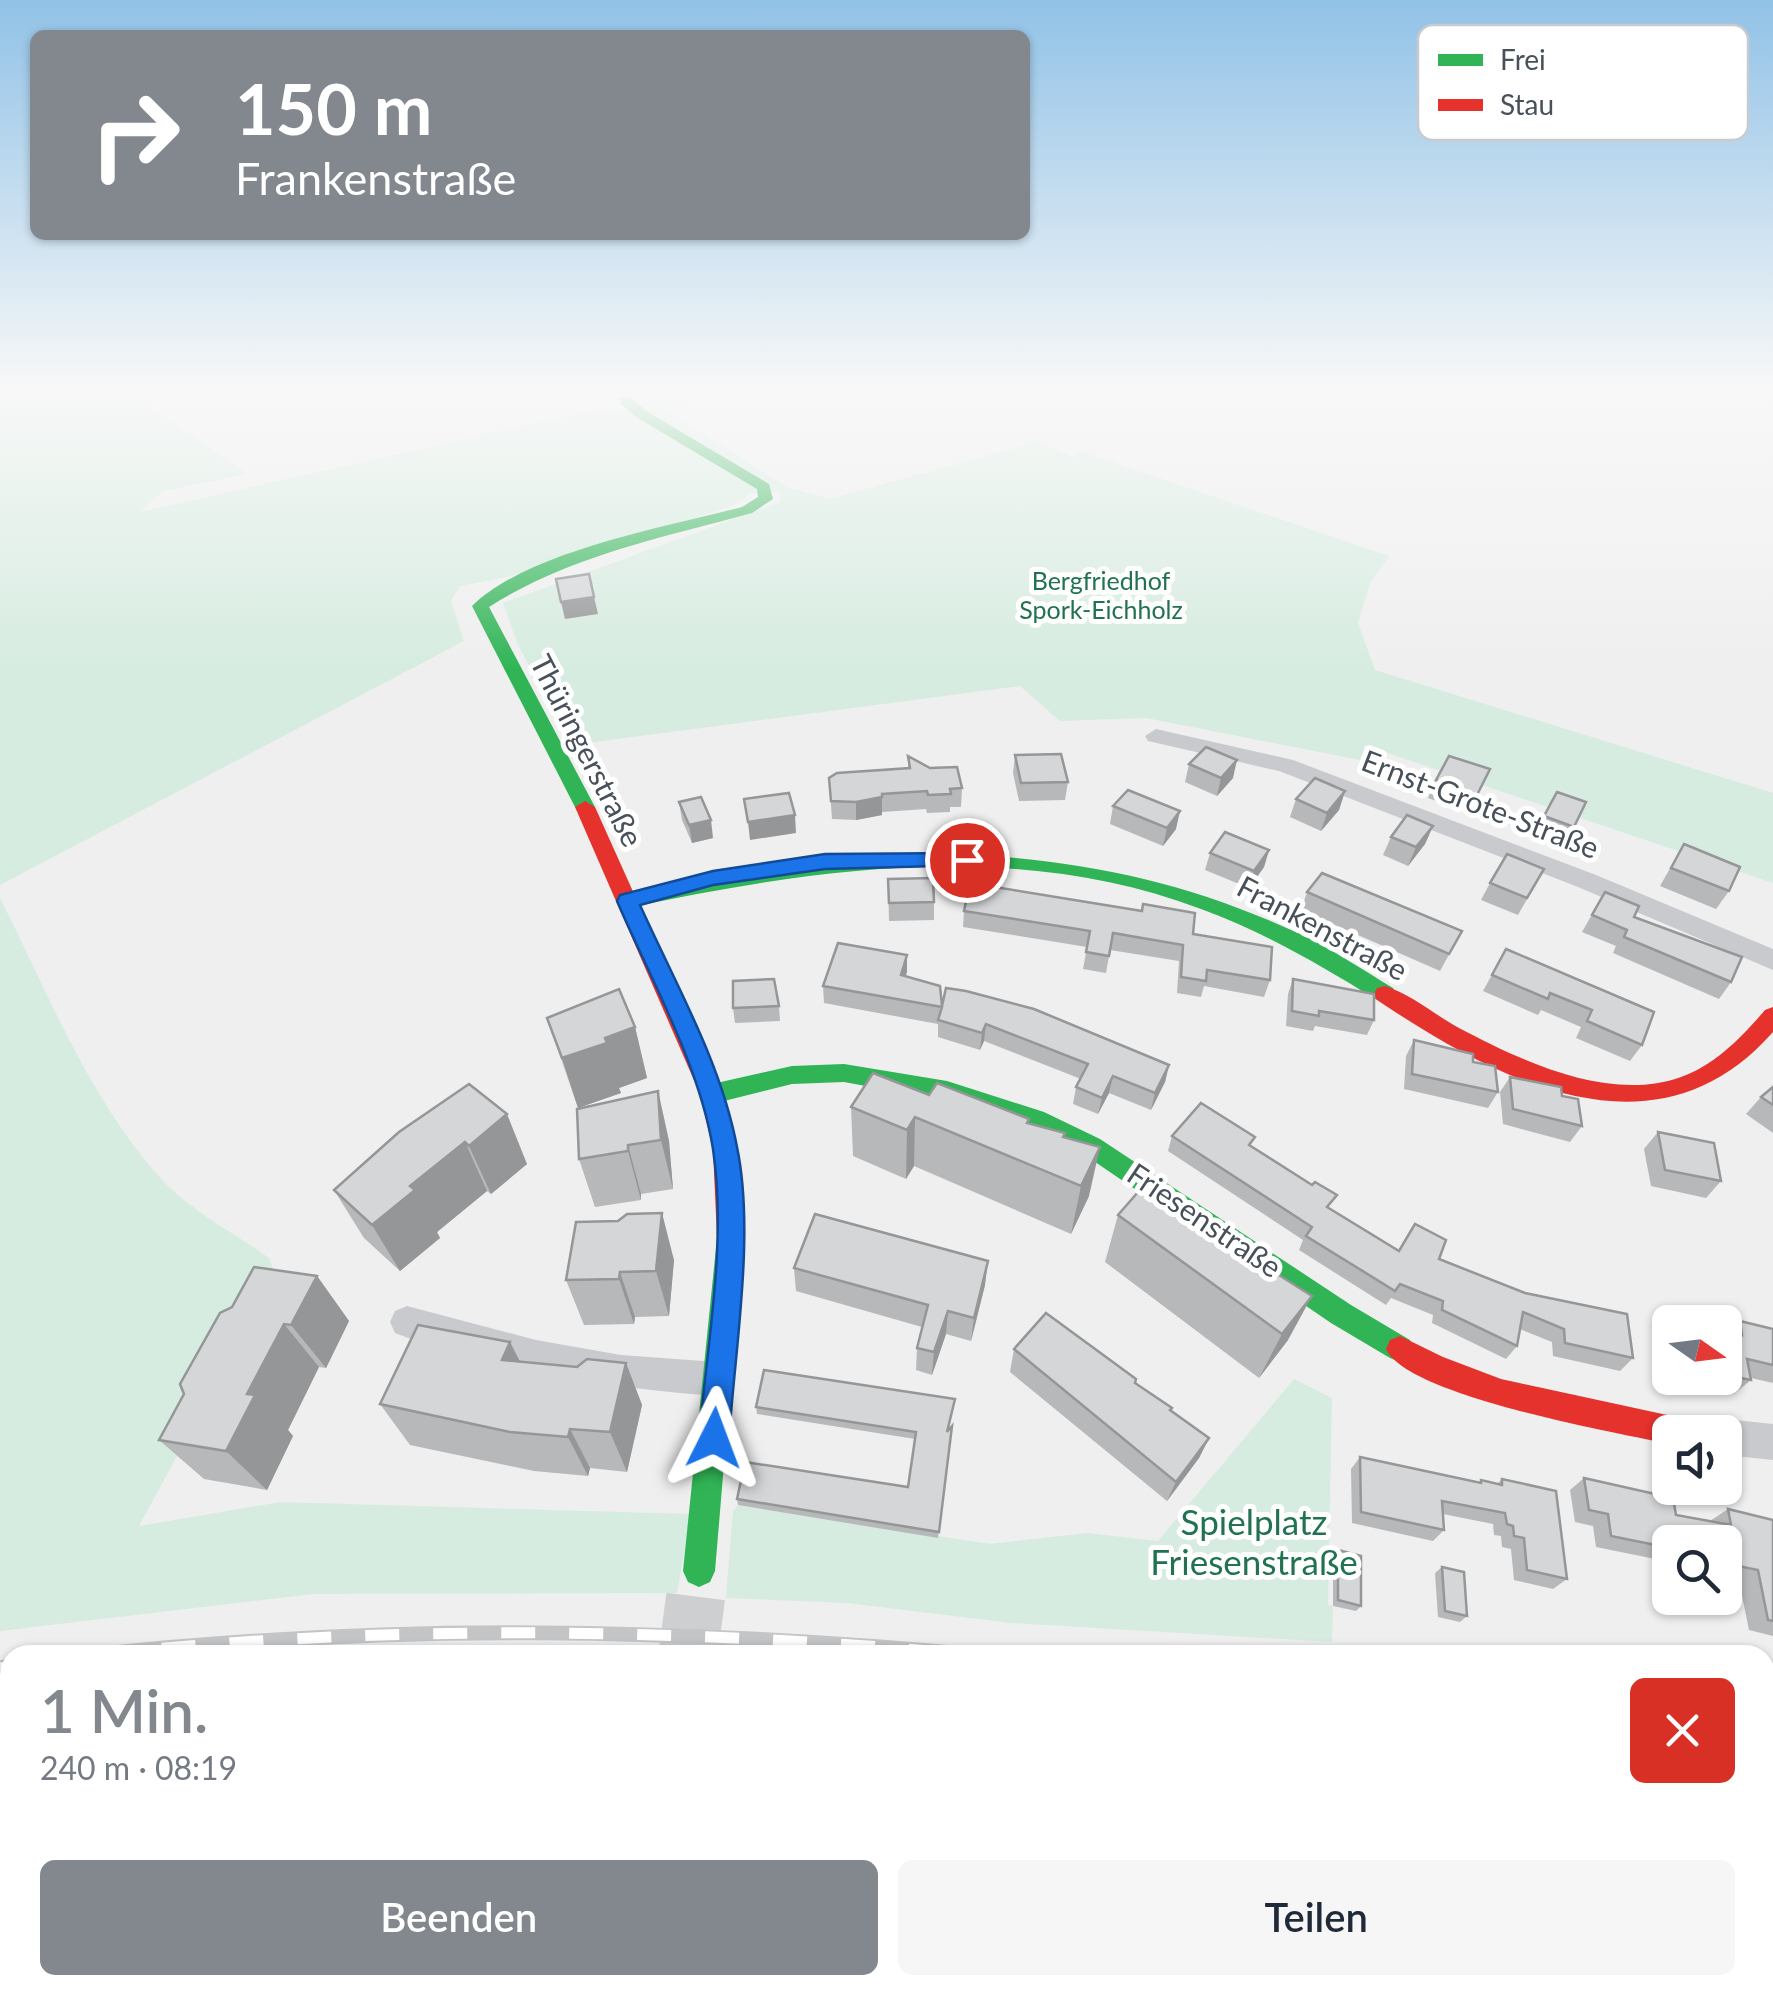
<!DOCTYPE html>
<html lang="de">
<head>
<meta charset="utf-8">
<style>
  :root { --surface:#fff; --page:#f6f6f7; --text:#1f2937; --muted:#747a83; --accent:#82888e }
  body { margin:0; font-family:Lato,sans-serif; background:var(--page); color:var(--text); height:100vh; display:flex; flex-direction:column; font-size:38px; white-space:nowrap }
  * { box-sizing:border-box; margin:0 }
  p { font-size:32px; color:var(--muted) }
  .icon { flex:none; width:55px; height:55px; fill:none; stroke:currentColor; stroke-width:2; stroke-linecap:round; stroke-linejoin:round }
  .map { position:relative; flex:1; overflow:hidden }
  .drawer { position:absolute; left:0px; top:1645px; width:1775px; height:350px; display:flex; flex-direction:column; background:var(--surface); border-radius:30px 30px 0 0; box-shadow:0 2px 8px #0004 }
  .drawer>* { flex:none }
  .guide { position:absolute; left:30px; top:30px; width:1000px; height:210px; border-radius:15px; box-shadow:0 2px 8px #0004; background:#82888e; color:#fff; overflow:hidden }
  .needle { width:65px; rotate:104deg }
  .fabs { position:absolute; left:1652px; top:1305px; display:grid; gap:20px }
  .fabs a { display:grid; place-items:center; width:90px; height:90px; border-radius:15px; background:var(--surface); box-shadow:0 2px 8px #0004; font-size:50px }
  .pin { position:absolute; display:grid; place-items:center; width:85px; height:85px; color:#fff; margin:-42px; border:5px solid #fff; border-radius:50%; box-shadow:0 2px 10px #0007 }
  .me { position:absolute; width:110px; margin:-55px; rotate:3deg; stroke-linejoin:round; filter:drop-shadow(0 0 8px #0008) }
  .turn { display:flex; align-items:center; gap:35px; height:210px; padding:0 40px; font-size:45px }
  .turn .icon { width:130px; height:130px; stroke-width:2.5 }
  .turn b { display:block; font-size:70px; line-height:85px }
  .round { display:grid; place-items:center; flex:none; width:105px; height:105px; border-radius:15px; background:var(--page) }
  .head { display:flex; align-items:center; justify-content:space-between; height:170px; padding:0 40px }
  h1 { font-size:60px; font-weight:600; line-height:75px; color:var(--accent) }
  .cta { display:flex; gap:20px; margin-top:auto; padding:20px 40px }
  .cta a { flex:1; height:115px; border-radius:15px; background:var(--accent); color:#fff; font-size:40px; font-weight:600; line-height:115px; text-align:center }
  .cta a+a { background:var(--page); color:var(--text) }
  .map>svg:first-child { display:block }
  .green { fill:#d6ece0 }
  .lines { fill:none; stroke-linecap:round; stroke-linejoin:round }
  .secondary-tunnel { stroke:#cecfd1; stroke-width:59; stroke-dasharray:59 30; stroke-linecap:butt }
  .street { fill:#c9cacd; fill-rule:evenodd }
  .fast { fill:#30b455; fill-rule:evenodd }
  .jam { fill:#e5322d; fill-rule:evenodd }
  .rail-casing { stroke:#c4c5c7; stroke-width:15 }
  .rail { stroke:#fff; stroke-width:11; stroke-dasharray:34; stroke-linecap:butt }
  .wall { fill:#b7b8ba }
  .shaded-wall { fill:#959697 }
  .building { fill:#d5d6d8; stroke:#959697; stroke-width:2.5 }
  .route { fill:#1a73e8; stroke:#114b97; stroke-width:2.5 }
  .labels { text-anchor:middle; stroke-width:10; stroke-linejoin:round; paint-order:stroke }
  .far-park-label { font-size:25px; fill:#217250; stroke:#fff }
  .street-label { font-size:30px; fill:#485059; stroke:#fff }
  .near-park-label { font-size:35px; fill:#217250; stroke:#fff }
  .key { fill:#fff; stroke:#c8cacd; stroke-width:2.5 }
  .key-label { font-size:28px; fill:#485059 }
</style>
</head>
<body>
<div class="map">
<svg width="1773" height="1995" viewBox="0 0 1773 1995">
  <rect width="100%" height="100%" fill="#efefef"/>
  <g class="green">
    <path d="M0,391H127L247,474L163,491L140,512L593,410H621L655,399L721,392L723,396L666,410L787,487L830,499L1038,441L1075,458L1080,451L1389,556L1370,583L1358,623L1375,670L1773,793V883L1364,745L1365,761L1146,718L1060,721L1020,686L572,745L518,645L503,603L780,502V492L751,493L735,505L511,576L460,586L451,601L464,641L0,885Z"/>
    <path d="M0,898C49,995 92,1107 169,1187C197,1214 237,1235 269,1258L275,1275L139,1526L280,1502L691,1514L677,1593L314,1594L0,1631Z"/>
    <path d="M1294,1379L1332,1398L1328,1605L1333,1606L1332,1642L1011,1623L847,1603L726,1598L733,1511L738,1505L990,1544L1087,1533L1158,1541Z"/>
    <path d="M10,1697V1787L0,1789V1699Z"/>
    <path d="M1765,1790L1773,1791V1922L1765,1910Z"/>
  </g>
  <g class="lines">
    <path class="secondary-tunnel" d="M688,1655L699,1571"/>
    <g class="street">
      <path d="M1156,729L1293,760L1596,875L1773,949V970L1578,887L1279,771L1148,741L1145,736Z"/>
      <path d="M407,1306L536,1340L621,1355L717,1362L729,1367L734,1379L729,1391L717,1396C609,1388 497,1372 395,1333L390,1322L395,1311Z"/>
      <path d="M1725,1419L1773,1424V1460L1725,1455V1432H1709L1712,1424Z"/>
      <path d="M345,1985H396L392,1995H341Z"/>
      <path d="M1024,1985H1070L1068,1995H1022Z"/>
      <path d="M1155,1985H1227L1231,1995H1159Z"/>
    </g>
    <g class="fast">
      <path d="M620,397H630L646,411L769,484L773,499L752,513C661,538 569,556 489,607L595,807L585,813L575,807L472,606C528,551 666,527 742,507L758,497L757,489L636,417L620,403Z"/>
      <path d="M923,852C1062,857 1173,875 1300,934C1332,949 1363,970 1393,988L1396,994L1393,1000H1377C1320,965 1264,932 1201,909C1017,839 815,868 628,908L618,901L628,894C726,873 822,859 923,852Z"/>
      <path d="M844,1064L947,1081L1044,1112L1100,1139L1351,1305L1410,1340L1414,1349L1410,1358L1400,1362L1390,1358L1331,1323L1082,1153L1027,1127L947,1101L844,1082L792,1084L712,1104L704,1101L700,1094L704,1087L712,1084L792,1066Z"/>
      <path d="M730,1226L739,1230L743,1238L715,1571L710,1582L699,1587L688,1582L683,1571L717,1238L721,1230Z"/>
    </g>
    <g class="jam">
      <path d="M585,801L595,807L724,1094L737,1150L743,1238L739,1246L730,1250L721,1246L717,1238L713,1150L700,1094L575,807Z"/>
      <path d="M1385,986C1411,994 1435,1015 1459,1028C1522,1061 1609,1103 1681,1077C1715,1065 1742,1037 1765,1010L1773,1007V1032C1656,1165 1498,1081 1377,1000L1374,994L1377,988Z"/>
      <path d="M1400,1336L1443,1357L1501,1379L1681,1418L1691,1422L1696,1432H1670V1444C1618,1433 1407,1396 1386,1349L1390,1340Z"/>
    </g>
    <g class="rail-casing">
      <g id="rail">
        <path d="M94,1655C392,1623 679,1628 977,1655"/>
        <path d="M0,1668L10,1666"/>
        <path d="M1765,1763L1773,1764"/>
      </g>
    </g>
    <use href="#rail" class="rail"/>
  </g>
  <g class="wall">
    <path d="M1015,755L1068,782L1065,800L1019,801L1013,773Z"/>
    <path d="M908,756L962,788L961,807H950V812L927,813L926,809L882,812V815L856,820L832,819L829,778L908,768Z"/>
    <path d="M1189,764L1233,778L1217,796L1185,782Z"/>
    <path d="M1490,769L1469,813L1428,798L1436,780Z"/>
    <path d="M1345,791L1339,810L1321,831L1290,817L1296,799Z"/>
    <path d="M1557,792L1574,827L1564,845L1535,834Z"/>
    <path d="M679,802L713,838L692,843L682,820Z"/>
    <path d="M1113,806L1176,829L1163,846L1110,824Z"/>
    <path d="M1433,826L1425,844L1408,866L1383,855L1391,837Z"/>
    <path d="M1684,844L1729,891L1716,909L1660,886Z"/>
    <path d="M1269,850L1264,867L1249,888L1205,870L1210,853Z"/>
    <path d="M1544,869L1518,915L1481,900L1490,883Z"/>
    <path d="M888,879L934,902V920L889,921Z"/>
    <path d="M1307,892L1462,931L1440,971L1301,910Z"/>
    <path d="M1605,892L1634,917L1731,982L1719,999L1613,953L1616,946L1582,932Z"/>
    <path d="M964,911L1193,934L1270,980L1264,997L1204,986L1201,997L1177,993L1179,961L1110,950L1106,973L1083,969L1087,947L963,927Z"/>
    <path d="M1506,949L1642,1045L1630,1061L1576,1038L1581,1027L1541,1010L1538,1015L1483,991Z"/>
    <path d="M907,955L906,976L942,1006L1169,1065L1165,1082L1151,1110L1109,1093L1098,1114L1073,1104L1076,1087L1081,1079L984,1041L980,1050L938,1037V1024L824,1003L823,986Z"/>
    <path d="M1293,979L1374,1020L1367,1035L1315,1026L1313,1031L1286,1026L1288,994Z"/>
    <path d="M779,1006L780,1021L735,1023L733,1008Z"/>
    <path d="M547,1018L635,1027L647,1078L619,1088L621,1093L578,1108Z"/>
    <path d="M1414,1040L1473,1062L1498,1092L1488,1108L1404,1089L1406,1056Z"/>
    <path d="M1510,1077L1562,1096L1582,1126L1570,1142L1503,1124L1500,1092Z"/>
    <path d="M469,1084L527,1164L491,1194L487,1191L437,1232L440,1238L400,1271L364,1238L334,1190Z"/>
    <path d="M1773,1087V1133L1746,1114L1761,1097Z"/>
    <path d="M658,1091L669,1141L673,1189L641,1194V1200L595,1207L579,1159Z"/>
    <path d="M929,1095L1029,1119L1028,1123L1065,1133L1064,1138L1089,1196L1071,1234L914,1166L906,1179L853,1156L851,1107Z"/>
    <path d="M1658,1132L1721,1181L1706,1198L1651,1186L1644,1149Z"/>
    <path d="M1172,1136L1252,1146L1330,1209L1399,1251L1439,1259L1633,1358L1620,1371L1553,1356L1552,1342L1520,1329L1517,1346L1506,1359L1432,1323L1433,1315L1391,1298L1386,1305L1299,1250L1303,1240L1168,1151Z"/>
    <path d="M1118,1215L1244,1247L1242,1253L1274,1272L1288,1340L1259,1378L1105,1262Z"/>
    <path d="M674,1260L669,1316L635,1317L634,1324L584,1325L566,1280Z"/>
    <path d="M794,1268L985,1285L971,1341L946,1334L932,1375L916,1370L917,1348L922,1327L796,1291Z"/>
    <path d="M317,1276L349,1321L326,1368L319,1367L288,1430L293,1436L267,1490L204,1479L159,1440Z"/>
    <path d="M1740,1321L1773,1329V1383L1751,1378V1380L1734,1394L1722,1391L1720,1394L1670,1379L1663,1334L1670,1328V1378H1725V1331L1728,1332Z"/>
    <path d="M1014,1349L1135,1383L1170,1411L1209,1438L1199,1458L1167,1501L1010,1372Z"/>
    <path d="M520,1362L577,1367L626,1363L642,1405L627,1472L590,1468L588,1476L534,1471L410,1445L380,1404Z"/>
    <path d="M955,1399L949,1430L952,1426L938,1538L738,1505L737,1499L908,1487L915,1439L757,1414L756,1407Z"/>
    <path d="M1360,1457L1478,1483L1481,1480L1497,1484L1502,1479L1567,1579L1553,1589L1514,1580L1511,1549L1502,1547L1501,1536L1494,1535L1493,1524L1443,1514L1444,1530L1433,1541L1352,1523L1351,1469Z"/>
    <path d="M1584,1478L1676,1515L1710,1521L1728,1509L1773,1520V1636L1749,1630L1739,1581L1725,1578V1542H1670V1562L1596,1547L1593,1526L1575,1522L1570,1490Z"/>
    <path d="M1338,1550L1361,1606L1356,1611L1333,1606V1556Z"/>
    <path d="M1442,1567L1467,1616L1460,1622L1438,1617L1435,1573Z"/>
    <path d="M538,1985H610V1991L592,1995H537Z"/>
    <rect x="1395" y="1985" width="122" height="10"/>
  </g>
  <g class="shaded-wall">
    <path d="M594,597L598,614L565,619L561,602Z"/>
    <path d="M1237,760L1233,778L1217,796L1221,778Z"/>
    <path d="M1345,791L1339,810L1321,831L1327,813Z"/>
    <path d="M882,797V815L856,820V802Z"/>
    <path d="M1180,811L1176,829L1163,846L1167,828Z"/>
    <path d="M795,815L796,833L750,840L748,822Z"/>
    <path d="M711,820L713,838L692,843L689,825Z"/>
    <path d="M1433,826L1425,844L1408,866L1416,847Z"/>
    <path d="M1269,850L1264,867L1249,888L1254,871Z"/>
    <path d="M907,955V972L901,992V975Z"/>
    <path d="M986,1024L984,1041L980,1050L982,1033Z"/>
    <path d="M635,1027L647,1078L619,1088L621,1093L578,1108L562,1058L605,1038Z"/>
    <path d="M1169,1065L1165,1082L1151,1110L1155,1093Z"/>
    <path d="M1113,1076L1109,1093L1098,1114L1102,1098Z"/>
    <path d="M658,1091L669,1141L673,1189L661,1140Z"/>
    <path d="M507,1114L527,1164L491,1194L469,1146Z"/>
    <path d="M915,1117L914,1166L906,1179L907,1130Z"/>
    <path d="M465,1142L487,1191L437,1232L440,1238L400,1271L372,1225L410,1186Z"/>
    <path d="M628,1145L641,1194V1200L628,1151Z"/>
    <path d="M1100,1147L1089,1196L1071,1234L1081,1186Z"/>
    <path d="M662,1213L674,1260L669,1316L656,1271Z"/>
    <path d="M988,1261L985,1285L971,1341L974,1318Z"/>
    <path d="M620,1272L635,1317L634,1324L619,1279Z"/>
    <path d="M317,1276L349,1321L326,1368L291,1325Z"/>
    <path d="M1312,1296L1288,1340L1259,1378L1282,1334Z"/>
    <path d="M948,1311L946,1334L932,1375L934,1352Z"/>
    <path d="M284,1324L319,1367L288,1430L293,1436L267,1490L226,1451L247,1394Z"/>
    <path d="M510,1342L532,1385L502,1360Z"/>
    <path d="M626,1363L642,1405L627,1472L610,1432Z"/>
    <path d="M570,1429L590,1468L588,1476L568,1437Z"/>
    <path d="M1209,1438L1199,1458L1167,1501L1176,1482Z"/>
    <path d="M292,1985H311L300,1995H282Z"/>
    <path d="M181,1987L199,1989L203,1995H185Z"/>
  </g>
  <g class="building">
    <path d="M589,574L594,597L561,602L556,579Z"/>
    <path d="M1206,747L1237,760L1221,778L1189,764Z"/>
    <path d="M1061,754L1068,782L1021,783L1015,755Z"/>
    <path d="M908,756L930,768L957,767L962,788L950,789L951,794L928,795L927,791L882,794V797L856,802L831,801L829,778L837,773L910,768Z"/>
    <path d="M1449,756L1490,769L1477,795L1436,780Z"/>
    <path d="M1315,778L1345,791L1327,813L1296,799Z"/>
    <path d="M1128,790L1180,811L1167,828L1113,806Z"/>
    <path d="M1557,792L1586,802L1574,827L1544,816Z"/>
    <path d="M789,793L795,815L748,822L744,799Z"/>
    <path d="M701,797L711,820L689,825L679,802Z"/>
    <path d="M1407,815L1433,826L1416,847L1391,837Z"/>
    <path d="M1225,832L1269,850L1254,871L1210,853Z"/>
    <path d="M1684,844L1740,867L1729,891L1671,868Z"/>
    <path d="M1507,854L1544,869L1527,898L1490,883Z"/>
    <path d="M1322,873L1462,931L1449,954L1307,892Z"/>
    <path d="M933,878L934,902L889,903L888,879Z"/>
    <path d="M970,883L1142,911L1143,904L1195,913L1193,934L1272,947L1270,980L1207,970L1206,981L1181,977L1183,945L1113,933L1109,956L1086,952L1090,931L964,911Z"/>
    <path d="M1605,892L1639,906L1634,917L1742,957L1731,982L1624,937L1627,930L1592,915Z"/>
    <path d="M838,943L907,955L901,975L940,986L942,1006L946,988L966,991L1034,1009L1169,1065L1155,1093L1113,1076L1102,1098L1076,1087L1088,1064L986,1024L982,1033L938,1020L942,1007L823,986Z"/>
    <path d="M1506,949L1654,1012L1642,1045L1587,1021L1592,1010L1550,993L1548,999L1492,975Z"/>
    <path d="M774,979L779,1006L733,1008V981Z"/>
    <path d="M1293,979L1374,994V1020L1319,1011V1016L1292,1011Z"/>
    <path d="M619,989L635,1027L605,1038L607,1043L562,1058L547,1018Z"/>
    <path d="M1414,1040L1473,1054V1062L1495,1066L1498,1092L1412,1074Z"/>
    <path d="M873,1073L929,1095L937,1083L1029,1119L1027,1123L1065,1133L1063,1137L1100,1147L1081,1186L915,1117L907,1130L851,1107Z"/>
    <path d="M1510,1077L1561,1087L1562,1096L1578,1099L1582,1126L1513,1109Z"/>
    <path d="M469,1084L507,1114L469,1146L465,1142L410,1186L415,1190L372,1225L334,1190L399,1132Z"/>
    <path d="M1773,1087V1105L1761,1097Z"/>
    <path d="M658,1091L661,1140L628,1145V1151L579,1159L577,1109Z"/>
    <path d="M1201,1103L1255,1137L1249,1145L1312,1185L1315,1182L1337,1195L1327,1207L1399,1251L1415,1224L1446,1240L1439,1259L1525,1293L1627,1314L1633,1358L1565,1343L1564,1329L1523,1312L1517,1346L1442,1310L1443,1301L1400,1284L1395,1291L1306,1236L1312,1227L1172,1136Z"/>
    <path d="M1658,1132L1714,1143L1721,1181L1665,1170Z"/>
    <path d="M1146,1183L1244,1247L1241,1252L1276,1269L1274,1272L1312,1296L1282,1334L1118,1215Z"/>
    <path d="M662,1213L656,1271L620,1272L619,1279L566,1280L576,1222L618,1221L627,1214Z"/>
    <path d="M815,1214L988,1261L974,1318L948,1311L934,1352L917,1348L928,1305L794,1268Z"/>
    <path d="M254,1267L317,1276L291,1325L284,1324L247,1394L255,1395L226,1451L159,1440L184,1394L180,1384L220,1313L232,1307Z"/>
    <path d="M1046,1313L1136,1379L1135,1383L1172,1408L1170,1410L1209,1438L1176,1482L1014,1349Z"/>
    <path d="M1740,1321L1773,1329V1365L1747,1359L1751,1380L1736,1377V1380L1725,1377V1331L1742,1335Z"/>
    <path d="M418,1325L510,1342L502,1360L577,1367L587,1359L626,1363L610,1432L570,1429L568,1437L510,1432L380,1404Z"/>
    <path d="M764,1370L955,1399L947,1432L952,1426L939,1532L737,1499L745,1462L908,1487L916,1432L756,1407Z"/>
    <path d="M1360,1457L1481,1483V1480L1502,1485V1479L1556,1491L1567,1579L1527,1570L1524,1538L1514,1536L1513,1526L1507,1524L1505,1513L1442,1501L1444,1530L1361,1512Z"/>
    <path d="M1584,1478L1673,1498L1676,1515L1731,1525L1728,1509L1773,1520V1621L1768,1620L1758,1570L1738,1566V1562L1725,1559V1542H1670V1548L1611,1536L1608,1514L1589,1510Z"/>
    <path d="M1338,1550L1361,1556V1606L1338,1600Z"/>
    <path d="M1442,1567L1464,1572L1467,1616L1445,1611Z"/>
    <path d="M200,1985H292L282,1995H190Z"/>
    <path d="M538,1985H604V1989L576,1995H537Z"/>
    <path d="M703,1985H939L966,1995H701Z"/>
    <rect x="1408" y="1985" width="109" height="10"/>
    <path d="M181,1987L185,1995H172Z"/>
  </g>
  <linearGradient id="sky" x2="0" y2="1"><stop stop-color="#91c2e7"/><stop offset="0.58" stop-color="#f8f8f8"/><stop offset="1" stop-color="#f8f8f8" stop-opacity="0"/></linearGradient>
  <rect width="1773" height="670" fill="url(#sky)"/>
  <path class="route" d="M967,853L974,855L977,860L974,865L825,869L713,885L640,905C675,983 721,1062 737,1147C755,1233 735,1349 729,1438L725,1448L714,1452L704,1448L699,1438C707,1344 727,1243 713,1149C700,1066 650,978 617,901L620,895L713,871L825,854Z"/>
  <g class="labels">
    <g class="far-park-label">
      <text x="1101" y="590">Bergfriedhof<tspan x="1101" dy="29">Spork-Eichholz</tspan></text>
    </g>
    <g class="street-label">
      <text transform="translate(586 751) rotate(63)" y="10">Thüringerstraße</text>
      <text transform="translate(1480 805) rotate(21)" y="10">Ernst-Grote-Straße</text>
      <text transform="translate(1322 929) rotate(28)" y="10">Frankenstraße</text>
      <text transform="translate(1204 1221) rotate(34)" y="10">Friesenstraße</text>
    </g>
    <g class="near-park-label">
      <text x="1254" y="1535">Spielplatz<tspan x="1254" dy="40">Friesenstraße</tspan></text>
    </g>
  </g>
  <rect x="1418" y="25" width="330" height="115" rx="15" class="key"/>
  <rect x="1438" y="54" width="45" height="12" fill="#30b455"/>
  <rect x="1438" y="99" width="45" height="12" fill="#e5322d"/>
  <g class="key-label">
    <text x="1500" y="70">Frei</text>
    <text x="1500" y="115">Stau</text>
  </g>
</svg>
<div class="fabs">
<a><svg class="needle" viewBox="-14 -14 28 28"><path d="M0-13l5 13h-10z" fill="#e53935"/><path d="M0 13l5-13h-10z" fill="#747a83"/></svg></a>
<a><svg class="icon" aria-label="sound" viewBox="0 0 24 24"><path d="M4 9h4l5-4v14l-5-4H4zM17 9q2 3 0 6"/></svg></a>
<a><svg class="icon" aria-label="search" viewBox="0 0 24 24"><circle cx="10" cy="10" r="6"/><path d="M15 15l6 6"/></svg></a>
</div>
<div class="pin" style="left:967px;top:860px;background:#d93025"><svg class="icon" aria-label="arrive" viewBox="0 0 24 24"><path d="M6 21V4h12l-3 4 3 4H6"/></svg></div>
<svg class="me" style="left:714px;top:1438px" viewBox="-20 -20 40 40"><path d="M0-17L14 15 0 8-14 15z" fill="#1a73e8" stroke="#fff" stroke-width="4"/></svg>
<div class="guide">
<div class="turn"><svg class="icon" aria-label="right" viewBox="0 0 24 24"><path d="M7 20v-9h11M14 6l5 5-5 5"/></svg><div><b>150 m</b>Frankenstraße</div></div>
</div>
<section class="drawer">
<div class="head"><div><h1>1 Min.</h1><p>240 m · 08:19</p></div><a class="round" style="background:#d93025;color:#fff"><svg class="icon" aria-label="close" viewBox="0 0 24 24"><path d="M6 6l12 12M18 6L6 18"/></svg></a></div>
<div class="cta"><a>Beenden</a><a>Teilen</a></div>
</section>
</div>
</body>
</html>
